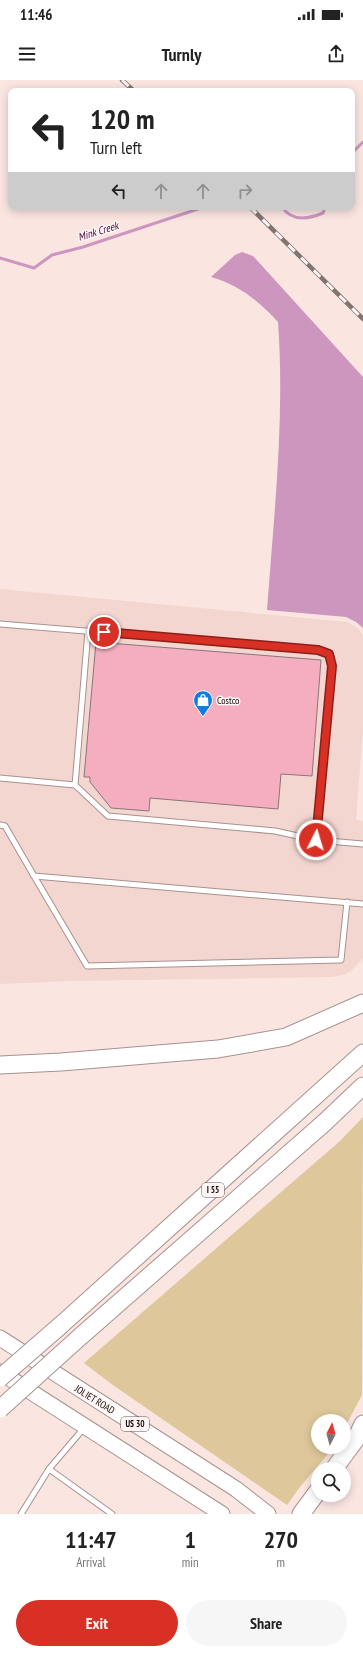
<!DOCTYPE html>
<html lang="en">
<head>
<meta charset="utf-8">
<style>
  :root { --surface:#fff; --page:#f6f6f6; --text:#222; --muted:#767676; --accent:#d93025 }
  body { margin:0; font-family:"PT Sans Narrow",sans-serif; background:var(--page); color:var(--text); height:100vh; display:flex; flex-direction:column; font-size:15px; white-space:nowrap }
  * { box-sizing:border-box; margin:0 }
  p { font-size:13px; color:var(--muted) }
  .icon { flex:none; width:22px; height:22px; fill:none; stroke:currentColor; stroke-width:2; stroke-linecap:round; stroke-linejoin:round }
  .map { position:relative; height:1434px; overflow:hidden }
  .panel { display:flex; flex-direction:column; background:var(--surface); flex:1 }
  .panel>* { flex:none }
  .banner { position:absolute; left:8px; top:8px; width:347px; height:122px; border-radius:8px; box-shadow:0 2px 10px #0003; background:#fff; color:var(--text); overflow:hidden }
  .needle { width:26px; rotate:6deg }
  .buttons { position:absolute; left:311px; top:1334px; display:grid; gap:8px }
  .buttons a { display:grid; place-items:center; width:40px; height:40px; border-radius:50%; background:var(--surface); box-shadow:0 2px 10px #0003; font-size:20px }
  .pin { position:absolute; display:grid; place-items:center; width:34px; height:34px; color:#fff; margin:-17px; border:2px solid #fff; border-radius:50%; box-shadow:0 1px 4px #0007 }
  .me { position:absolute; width:44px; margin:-22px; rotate:5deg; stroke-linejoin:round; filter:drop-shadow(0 0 3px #0008) }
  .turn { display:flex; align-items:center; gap:14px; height:84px; padding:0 16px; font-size:18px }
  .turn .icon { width:52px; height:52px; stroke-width:2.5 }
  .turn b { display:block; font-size:28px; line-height:34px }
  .lanes { display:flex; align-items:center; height:38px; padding:0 16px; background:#0003; justify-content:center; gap:20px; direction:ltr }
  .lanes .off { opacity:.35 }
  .eta { display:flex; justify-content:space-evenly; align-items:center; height:68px; text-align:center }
  .eta b { font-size:24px; font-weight:800; line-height:28px }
  .primary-button { display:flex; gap:8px; margin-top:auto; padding:8px 16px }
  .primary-button a { flex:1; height:46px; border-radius:24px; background:var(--accent); color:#fff; font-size:16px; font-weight:800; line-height:46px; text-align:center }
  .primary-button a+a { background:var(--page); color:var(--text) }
  .status { display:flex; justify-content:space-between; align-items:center; height:28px; padding:0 20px; background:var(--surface); direction:ltr }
  .status svg { height:11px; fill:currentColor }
  header { display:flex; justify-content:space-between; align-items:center; height:52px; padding:0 16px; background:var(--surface); font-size:18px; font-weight:800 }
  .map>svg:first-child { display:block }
  .built { fill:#f4d6d1 }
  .green { fill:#dec79a }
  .water { fill:#cc96bf }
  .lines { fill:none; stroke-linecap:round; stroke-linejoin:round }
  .stream { stroke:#cc96bf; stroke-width:3 }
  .building { fill:#f5aec0; stroke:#88767a }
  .lane-casing { stroke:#a6928f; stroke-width:7 }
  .primary-casing { stroke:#a6928f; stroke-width:17 }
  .highway-casing { stroke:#a6928f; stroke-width:19 }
  .lane { stroke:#fff; stroke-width:5 }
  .primary { stroke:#fff; stroke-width:15 }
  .highway { stroke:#fff; stroke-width:17 }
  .rail-casing { stroke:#827471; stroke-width:4.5 }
  .rail { stroke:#fef5f4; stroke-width:3; stroke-dasharray:9; stroke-linecap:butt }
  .highway-bridge-casing { stroke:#a6928f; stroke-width:19; stroke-linecap:butt }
  .highway-bridge { stroke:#fff; stroke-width:17 }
  .route-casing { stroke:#8d1f18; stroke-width:10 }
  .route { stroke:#d93025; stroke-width:7 }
  .labels { text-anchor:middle; stroke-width:3; stroke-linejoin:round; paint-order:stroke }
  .shield { fill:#fef5f4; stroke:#5a5352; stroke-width:1 }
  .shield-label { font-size:9px; font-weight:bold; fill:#140d0c }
  .poi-label { font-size:10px; fill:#140d0c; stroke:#fef5f4; text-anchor:start }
  .street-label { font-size:10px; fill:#140d0c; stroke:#fef5f4 }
  .water-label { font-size:11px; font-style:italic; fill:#501047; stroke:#fef5f4 }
</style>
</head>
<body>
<div class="status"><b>11:46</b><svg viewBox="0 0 49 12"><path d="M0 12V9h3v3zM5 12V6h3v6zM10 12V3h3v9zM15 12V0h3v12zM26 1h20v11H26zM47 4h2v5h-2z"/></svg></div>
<header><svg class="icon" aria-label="menu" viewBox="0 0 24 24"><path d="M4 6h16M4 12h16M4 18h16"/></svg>Turnly<svg class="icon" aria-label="share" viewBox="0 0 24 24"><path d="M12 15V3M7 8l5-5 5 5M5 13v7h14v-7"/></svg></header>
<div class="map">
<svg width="363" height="1434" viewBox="0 0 363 1434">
  <rect width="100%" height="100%" fill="#fae5e1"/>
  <path class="built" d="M0,509L347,542L358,548L363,556V650L356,740L363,741V879L351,891L343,895L332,897L71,901L0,904Z"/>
  <path class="green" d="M363,1037L362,1315L344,1349V1341H318V1367H334L300,1407L287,1425L110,1303L84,1283L340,1061Z"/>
  <path class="water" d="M242,172L253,176L363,297V548L356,542L346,537L267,530C274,434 285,338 278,242C259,221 239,205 211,197L235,175Z"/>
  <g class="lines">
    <g class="stream">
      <path d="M352,73L363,62"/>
      <path d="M282,127C292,142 309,139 323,133L325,127"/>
      <path d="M0,178L34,188L52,175L83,167L204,127"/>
    </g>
  </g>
  <path class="building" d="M96,562L321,580L312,696L281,694L278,729L150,718L149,731L111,728L90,702V697H84Z"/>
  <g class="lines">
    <g class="lane-casing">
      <g id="lane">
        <path d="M0,544L318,570L329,575L332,586L316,760L363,764"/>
        <path d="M0,698L75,705L88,551"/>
        <path d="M75,705L108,736L275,751L316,760"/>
        <path d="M0,745L5,746L34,796L363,824"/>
        <path d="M34,796L87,886L341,880L347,822"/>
        <path d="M49,1389L112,1434"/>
        <path d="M21,1434L49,1389L84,1348"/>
      </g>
    </g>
    <g class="primary-casing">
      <g id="primary">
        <path d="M0,1258L236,1409L268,1434"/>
        <path d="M0,1292L222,1434"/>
      </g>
    </g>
    <g class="highway-casing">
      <g id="highway">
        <path d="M0,985L61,982L218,969L286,957L363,923"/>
        <path d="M61,1245L363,973"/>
        <path d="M81,1256L324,1043L363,1006"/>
        <path d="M334,1389L356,1359L363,1344"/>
        <path d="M301,1434L318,1411"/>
      </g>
    </g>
    <use href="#lane" class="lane"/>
    <use href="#primary" class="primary"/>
    <use href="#highway" class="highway"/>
    <g class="rail-casing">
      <g id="rail">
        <path d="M122,0L134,11"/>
        <path d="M250,127L363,239"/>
      </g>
    </g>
    <use href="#rail" class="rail"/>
    <g class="highway-bridge-casing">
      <g id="highway-bridge">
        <path d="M0,1298L61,1245"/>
        <path d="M0,1329L81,1256"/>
      </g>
    </g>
    <use href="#highway-bridge" class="highway-bridge"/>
  </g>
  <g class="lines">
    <g class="route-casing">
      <path id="route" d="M104,552L318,570L329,574L332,586L316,760"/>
    </g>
    <use href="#route" class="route"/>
  </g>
  <defs>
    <g id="shop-pin" transform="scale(1)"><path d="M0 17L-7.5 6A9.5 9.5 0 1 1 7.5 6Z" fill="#0d7de4" stroke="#fef5f4"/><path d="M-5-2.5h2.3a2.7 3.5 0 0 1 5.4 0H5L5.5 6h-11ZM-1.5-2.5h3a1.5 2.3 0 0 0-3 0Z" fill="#fff"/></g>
  </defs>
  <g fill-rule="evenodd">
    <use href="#shop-pin" x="203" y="620"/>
  </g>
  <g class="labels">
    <g class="shield">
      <rect x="202" y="1103" width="22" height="14" rx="3"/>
      <rect x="121" y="1337" width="28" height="14" rx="3"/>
    </g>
    <g class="shield-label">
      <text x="213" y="1113">I 55</text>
      <text x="135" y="1347">US 30</text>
    </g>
    <g class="poi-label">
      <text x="217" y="624">Costco</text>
    </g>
    <g class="street-label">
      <text transform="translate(95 1319) rotate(32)" y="4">JOLIET ROAD</text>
    </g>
    <g class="water-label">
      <text transform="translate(98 151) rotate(-17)" y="4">Mink Creek</text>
    </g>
  </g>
</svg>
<div class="buttons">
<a><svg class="needle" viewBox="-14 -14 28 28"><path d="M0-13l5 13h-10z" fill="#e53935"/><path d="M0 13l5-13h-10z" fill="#767676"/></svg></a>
<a><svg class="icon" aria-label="search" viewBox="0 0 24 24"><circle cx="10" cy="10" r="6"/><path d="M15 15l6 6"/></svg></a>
</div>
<div class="pin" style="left:104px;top:552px;background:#d93025"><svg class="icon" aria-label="arrive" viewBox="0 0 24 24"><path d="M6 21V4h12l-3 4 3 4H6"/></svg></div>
<svg class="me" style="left:316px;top:760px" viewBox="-20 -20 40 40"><circle r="17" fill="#d93025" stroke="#fff" stroke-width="3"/><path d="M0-11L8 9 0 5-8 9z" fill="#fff"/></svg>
<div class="banner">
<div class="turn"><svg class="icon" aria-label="left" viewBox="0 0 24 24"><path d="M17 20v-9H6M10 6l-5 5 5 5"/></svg><div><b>120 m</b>Turn left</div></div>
<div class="lanes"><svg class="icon" aria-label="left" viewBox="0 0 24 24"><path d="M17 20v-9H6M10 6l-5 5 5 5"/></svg><svg class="icon off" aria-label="ahead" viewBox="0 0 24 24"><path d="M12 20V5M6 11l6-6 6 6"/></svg><svg class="icon off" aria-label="ahead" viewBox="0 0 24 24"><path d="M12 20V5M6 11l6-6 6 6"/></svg><svg class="icon off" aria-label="right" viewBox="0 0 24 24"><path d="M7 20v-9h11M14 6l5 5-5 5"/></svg></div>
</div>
</div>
<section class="panel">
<div class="eta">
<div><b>11:47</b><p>Arrival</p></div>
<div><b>1</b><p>min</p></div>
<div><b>270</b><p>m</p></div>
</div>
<div class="primary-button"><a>Exit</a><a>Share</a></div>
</section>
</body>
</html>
